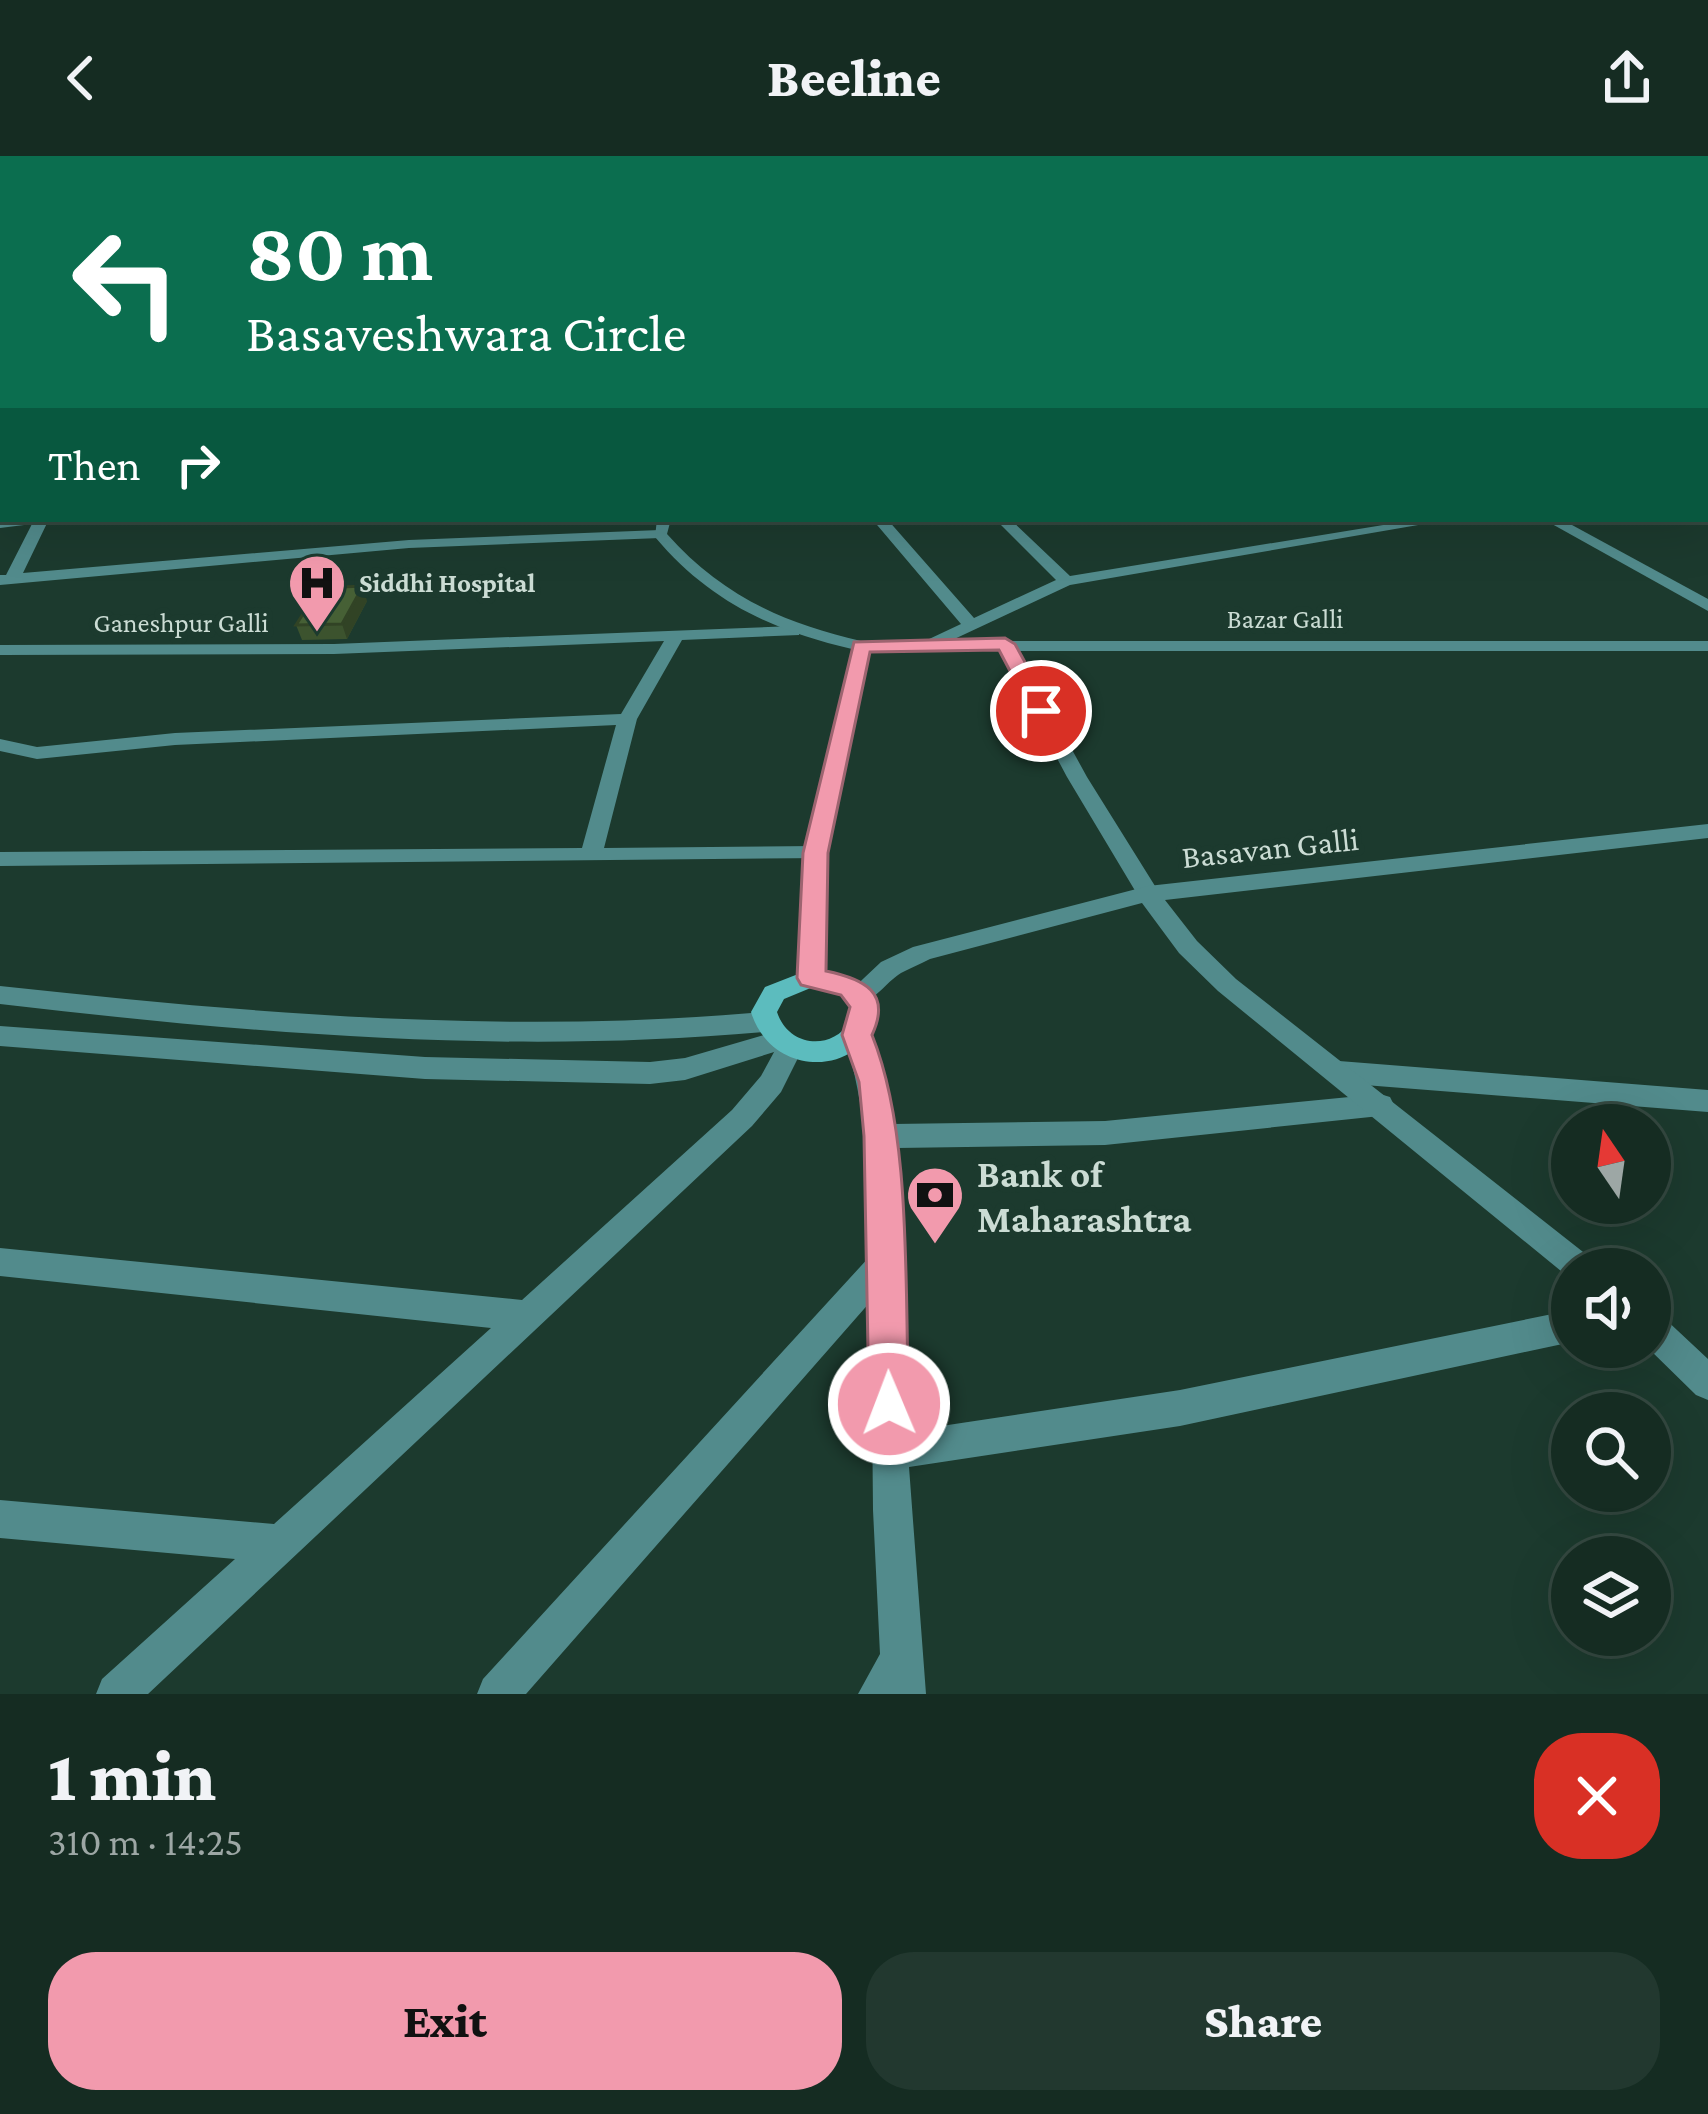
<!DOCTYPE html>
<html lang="en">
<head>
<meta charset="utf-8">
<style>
  :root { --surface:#152c22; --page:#22382f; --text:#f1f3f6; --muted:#9da7a5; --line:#344840; --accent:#f29aad }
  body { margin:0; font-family:"Crimson Pro",serif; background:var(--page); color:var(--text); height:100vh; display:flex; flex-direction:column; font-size:45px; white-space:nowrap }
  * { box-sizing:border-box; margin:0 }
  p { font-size:39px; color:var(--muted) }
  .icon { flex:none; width:66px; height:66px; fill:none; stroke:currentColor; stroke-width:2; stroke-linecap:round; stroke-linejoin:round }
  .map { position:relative; height:1538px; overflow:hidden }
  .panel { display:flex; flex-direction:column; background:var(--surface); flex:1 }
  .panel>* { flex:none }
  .top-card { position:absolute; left:0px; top:0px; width:1710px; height:366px; box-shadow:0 12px 48px #0002,0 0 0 3px var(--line); background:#0b6e4f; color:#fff; overflow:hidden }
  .needle { width:78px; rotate:347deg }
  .fabs { position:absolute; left:1551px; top:948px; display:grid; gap:24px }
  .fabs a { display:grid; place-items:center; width:120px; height:120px; border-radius:50%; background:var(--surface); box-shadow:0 12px 48px #0002,0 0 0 3px var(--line); font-size:60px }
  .pin { position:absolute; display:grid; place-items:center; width:102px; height:102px; color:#fff; margin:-51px; border:6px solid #fff; border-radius:50%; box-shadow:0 3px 12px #0007 }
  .me { position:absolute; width:132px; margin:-66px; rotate:359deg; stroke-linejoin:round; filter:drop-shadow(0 0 9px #0008) }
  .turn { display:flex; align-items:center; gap:42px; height:252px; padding:0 48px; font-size:54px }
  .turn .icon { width:156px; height:156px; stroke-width:2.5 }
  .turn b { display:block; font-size:84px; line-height:102px }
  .then { display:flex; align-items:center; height:114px; padding:0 48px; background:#0003; gap:24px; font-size:45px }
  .round { display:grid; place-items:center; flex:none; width:126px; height:126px; border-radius:48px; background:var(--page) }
  .overview { display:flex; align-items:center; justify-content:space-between; height:204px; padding:0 48px }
  h1 { font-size:72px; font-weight:800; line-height:90px }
  .button { display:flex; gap:24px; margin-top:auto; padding:24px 48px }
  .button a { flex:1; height:138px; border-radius:48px; background:var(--accent); color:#111; font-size:48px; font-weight:800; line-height:138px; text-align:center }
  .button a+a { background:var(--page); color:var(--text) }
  header { display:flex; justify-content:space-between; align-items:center; height:156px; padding:0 48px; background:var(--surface); font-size:54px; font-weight:800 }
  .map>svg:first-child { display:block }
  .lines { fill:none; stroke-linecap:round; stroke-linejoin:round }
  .minor { fill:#528b8c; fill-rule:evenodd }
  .tertiary { fill:#528b8c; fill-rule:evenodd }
  .secondary { fill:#5cbcbe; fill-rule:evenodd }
  .primary { fill:#62e2e5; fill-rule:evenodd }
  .wall { fill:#3c532e }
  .shaded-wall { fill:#314325 }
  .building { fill:#466035; stroke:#314325; stroke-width:3 }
  .route { fill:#f29aad; stroke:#9d6470; stroke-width:3 }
  .labels { text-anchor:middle; stroke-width:12; stroke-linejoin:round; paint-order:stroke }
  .far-poi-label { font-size:27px; font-weight:bold; fill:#cbdcd4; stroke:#1c3a2e; text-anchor:start }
  .far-street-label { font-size:27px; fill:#cbdcd4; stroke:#1c3a2e }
  .street-label { font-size:33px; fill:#cbdcd4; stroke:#1c3a2e }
  .near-poi-label { font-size:39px; font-weight:bold; fill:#cbdcd4; stroke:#1c3a2e; text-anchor:start }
</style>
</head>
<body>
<header><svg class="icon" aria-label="back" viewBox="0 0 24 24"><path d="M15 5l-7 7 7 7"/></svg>Beeline<svg class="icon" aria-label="share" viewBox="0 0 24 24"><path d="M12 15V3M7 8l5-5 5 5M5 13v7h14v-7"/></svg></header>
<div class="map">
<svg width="1708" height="1538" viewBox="0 0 1708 1538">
  <rect width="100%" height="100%" fill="#1c3a2e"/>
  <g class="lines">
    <g class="minor">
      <rect x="0" y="177" width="3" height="6"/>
      <rect x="0" y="213" width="3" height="6"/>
      <rect x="1707" y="215" width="1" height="6"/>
      <rect x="0" y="242" width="3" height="6"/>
      <rect x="1707" y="307" width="1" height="8"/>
      <path d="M49,363L23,417L409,384L660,374L667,378L660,382L409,392L0,429V419H6L32,368L0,372V364Z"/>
      <path d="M658,363H692L664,368Z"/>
      <path d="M872,363H887L974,462L1056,424L995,363H1010L1070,420L1420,363H1453L1070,429L933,493L924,488L927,484L961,468Z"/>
      <path d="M1543,363H1561L1708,443V455Z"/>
      <path d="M793,470L799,471V479L682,484L637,563L604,692L816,690L824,692L827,697L824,702L0,710V696L582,692L616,569L175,589L37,603L0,595V583L37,591L175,577L621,558L664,485L334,498L0,499V489L334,488Z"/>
      <path d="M1005,483L1014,488L1087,621L1160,738L1156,743H1140L1067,621L996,488Z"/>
      <path d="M857,869L866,872L870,879L893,968L1105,965L1380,938L1390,941L1394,949L1390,957L1380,960L1105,989L897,992L908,1275L1180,1234L1572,1154V1186L1180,1270L909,1311L926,1538H858L880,1498L873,1354L871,1145L526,1538H477L483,1523L871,1099C871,1023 866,951 844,879L848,872Z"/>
      <path d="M790,882L800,885L803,892L781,936L752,970L148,1538H96L102,1523L235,1403L0,1382V1344L274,1368L491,1172L0,1120V1092L522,1144L732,954L761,920L780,885Z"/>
      <path d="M1339,905L1708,934V956L1339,927L1329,923L1325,916L1329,909Z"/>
    </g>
    <g class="tertiary">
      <path d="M3,285V293L0,294V286Z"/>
      <path d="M657,363H671L667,378C721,439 783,467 861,485H1708V495H869L827,697L824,822L820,828H802L798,822L805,697L852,493C771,474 709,445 655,381Z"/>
      <path d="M1708,668V682L1165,744L1197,785L1236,823L1592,1103L1597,1113H1572V1124L1218,835L1179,797L1142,747L930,803C921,808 910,812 901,817C883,828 873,851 850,846L846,839L881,806L913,791L1148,730Z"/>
      <path d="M0,830C256,858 508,879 765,856L774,859L778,866L774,873L765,876C508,899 256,878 0,848Z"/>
      <path d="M0,870L425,901L650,906L685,902L778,875L787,878L791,885L787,892L685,924L650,928L425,923L0,890Z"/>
      <path d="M1650,1155L1662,1160L1708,1203V1244L1696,1239L1647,1191H1650Z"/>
    </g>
    <path class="secondary" d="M811,813L859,825L878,848C873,922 772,926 751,856L765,831ZM813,831L842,838L852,850L850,866C830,896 788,890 777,856L784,843Z"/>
    <rect class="primary" x="1707" y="254" width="1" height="9"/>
  </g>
  <path class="wall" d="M367,445L347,483L302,484L296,469Z"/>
  <path class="shaded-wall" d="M363,430L367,445L347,483L342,468Z"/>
  <path class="building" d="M363,430L342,468L296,469L320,432Z"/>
  <linearGradient id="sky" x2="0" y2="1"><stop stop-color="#0f2019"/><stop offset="0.42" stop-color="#3a5557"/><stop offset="1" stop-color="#3a5557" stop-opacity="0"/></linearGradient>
  <rect width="1708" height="372" fill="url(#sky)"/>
  <path class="route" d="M1005,482L1015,488L1052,555L1049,559H1033L999,494L870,496L828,697L826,815C864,823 892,836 872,879C913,981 904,1136 909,1248L903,1262L889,1268L875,1262L869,1248L864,980L859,926L842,879L850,851L841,839L801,829L797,822L803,697L854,486Z"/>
  <defs>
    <g id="hospital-pin" transform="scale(3)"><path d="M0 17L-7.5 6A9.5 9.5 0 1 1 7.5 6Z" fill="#f29aad" stroke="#1c3a2e"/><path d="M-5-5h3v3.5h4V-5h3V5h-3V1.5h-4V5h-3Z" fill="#111"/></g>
    <g id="bank-pin" transform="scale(3)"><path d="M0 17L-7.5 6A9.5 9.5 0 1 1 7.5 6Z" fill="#f29aad" stroke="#1c3a2e"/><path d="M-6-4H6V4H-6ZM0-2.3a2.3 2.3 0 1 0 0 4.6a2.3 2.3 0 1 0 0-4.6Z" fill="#111"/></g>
  </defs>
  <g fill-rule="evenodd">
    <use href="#hospital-pin" x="317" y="427"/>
    <use href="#bank-pin" x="935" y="1039"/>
  </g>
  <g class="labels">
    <g class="far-poi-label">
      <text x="359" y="436">Siddhi Hospital</text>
    </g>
    <g class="far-street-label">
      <text x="1285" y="472">Bazar Galli</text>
      <text x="181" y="476">Ganeshpur Galli</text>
    </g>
    <g class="street-label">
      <text transform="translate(1270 691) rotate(-6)" y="12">Basavan Galli</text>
    </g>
    <g class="near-poi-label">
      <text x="977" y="1031">Bank of<tspan x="977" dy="45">Maharashtra</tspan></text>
    </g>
  </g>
</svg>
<div class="fabs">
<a><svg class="needle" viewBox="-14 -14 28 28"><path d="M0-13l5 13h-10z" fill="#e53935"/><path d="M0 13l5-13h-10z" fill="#9da7a5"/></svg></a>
<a><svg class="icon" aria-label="sound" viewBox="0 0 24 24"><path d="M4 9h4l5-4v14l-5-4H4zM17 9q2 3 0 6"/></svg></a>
<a><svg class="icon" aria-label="search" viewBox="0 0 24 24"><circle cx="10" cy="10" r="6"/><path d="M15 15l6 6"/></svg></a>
<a><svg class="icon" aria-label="layers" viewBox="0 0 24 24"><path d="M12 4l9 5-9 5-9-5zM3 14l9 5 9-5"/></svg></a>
</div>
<div class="pin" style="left:1041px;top:555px;background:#d93025"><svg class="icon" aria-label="arrive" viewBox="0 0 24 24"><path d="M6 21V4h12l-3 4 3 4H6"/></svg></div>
<svg class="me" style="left:889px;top:1248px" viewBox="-20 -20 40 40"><circle r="17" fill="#f29aad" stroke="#fff" stroke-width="3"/><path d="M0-11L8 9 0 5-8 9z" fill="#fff"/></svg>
<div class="top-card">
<div class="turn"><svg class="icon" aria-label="left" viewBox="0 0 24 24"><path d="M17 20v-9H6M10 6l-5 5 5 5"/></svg><div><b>80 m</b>Basaveshwara Circle</div></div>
<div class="then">Then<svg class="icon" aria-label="right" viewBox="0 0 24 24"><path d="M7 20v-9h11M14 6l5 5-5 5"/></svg></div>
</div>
</div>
<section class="panel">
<div class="overview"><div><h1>1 min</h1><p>310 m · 14:25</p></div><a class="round" style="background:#d93025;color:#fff"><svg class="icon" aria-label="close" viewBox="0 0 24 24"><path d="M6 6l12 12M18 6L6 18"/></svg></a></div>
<div class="button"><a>Exit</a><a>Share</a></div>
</section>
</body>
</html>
